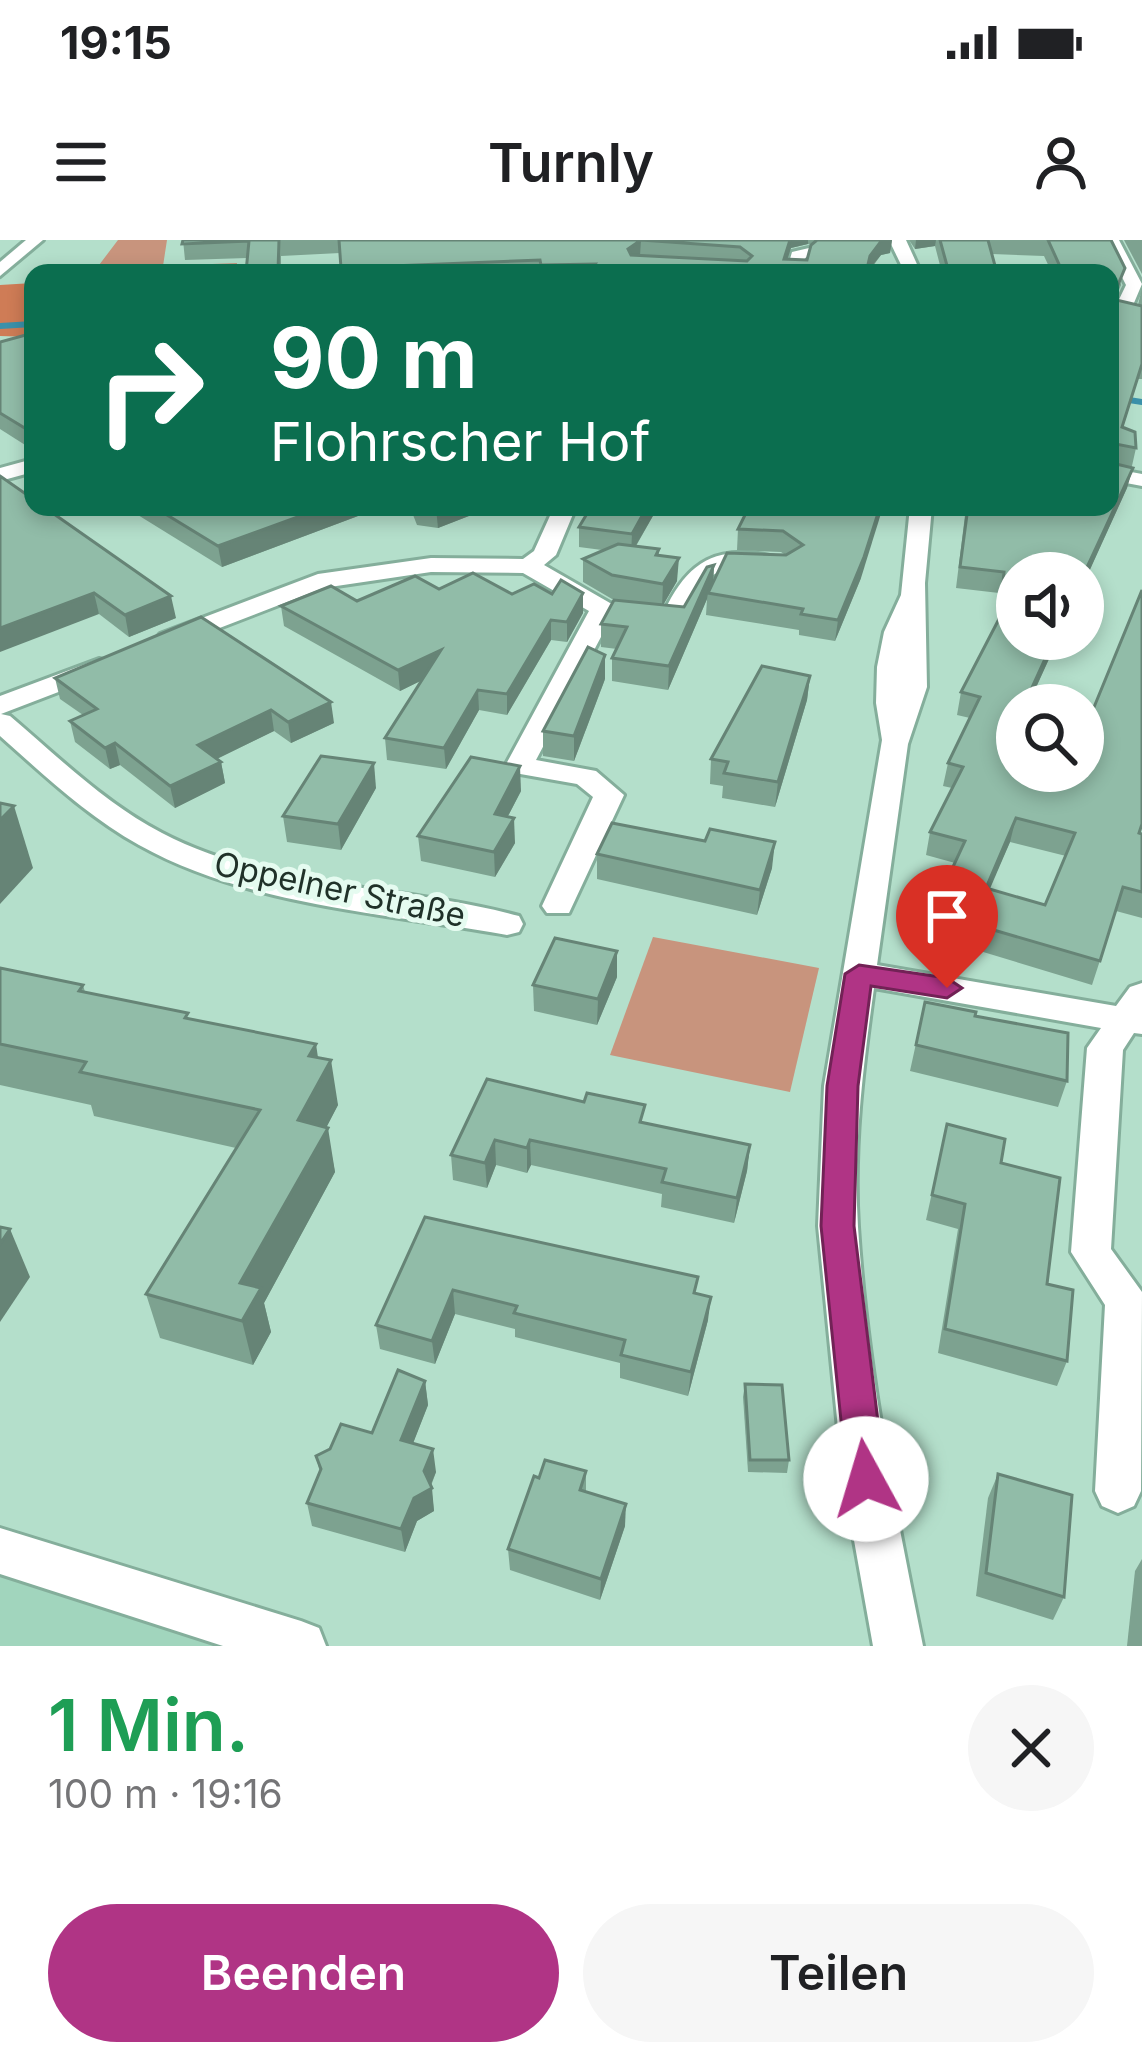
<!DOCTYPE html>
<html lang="de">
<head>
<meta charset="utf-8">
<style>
  :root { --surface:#fff; --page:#f6f6f6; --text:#202124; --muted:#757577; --accent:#b03485 }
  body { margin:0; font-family:Inter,sans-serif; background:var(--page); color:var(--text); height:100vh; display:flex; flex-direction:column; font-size:45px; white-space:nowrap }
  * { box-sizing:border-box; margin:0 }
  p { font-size:39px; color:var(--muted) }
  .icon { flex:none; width:66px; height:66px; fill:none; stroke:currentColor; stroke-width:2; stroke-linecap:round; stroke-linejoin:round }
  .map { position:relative; height:1406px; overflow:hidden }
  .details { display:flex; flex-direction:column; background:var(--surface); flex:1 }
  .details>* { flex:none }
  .hud { position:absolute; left:24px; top:24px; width:1095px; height:252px; border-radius:24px; box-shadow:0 6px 18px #0003; background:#0b6e4f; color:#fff; overflow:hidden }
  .controls { position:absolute; left:996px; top:312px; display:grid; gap:24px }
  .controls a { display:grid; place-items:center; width:108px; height:108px; border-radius:50%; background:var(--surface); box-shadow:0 6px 18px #0003; font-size:60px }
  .pin { position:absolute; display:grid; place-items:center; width:102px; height:102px; color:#fff; margin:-123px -51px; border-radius:50% 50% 50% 0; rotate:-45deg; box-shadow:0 0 12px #0007 }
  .pin .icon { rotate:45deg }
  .me { position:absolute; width:132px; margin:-66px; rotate:354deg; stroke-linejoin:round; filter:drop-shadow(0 0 9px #0008) }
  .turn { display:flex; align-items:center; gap:42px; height:252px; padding:0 48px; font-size:54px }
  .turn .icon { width:156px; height:156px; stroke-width:2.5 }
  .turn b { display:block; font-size:84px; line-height:102px }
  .round { display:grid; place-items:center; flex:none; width:126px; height:126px; border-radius:63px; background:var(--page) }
  .head { display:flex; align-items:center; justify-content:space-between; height:204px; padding:0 48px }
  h1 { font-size:72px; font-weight:600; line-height:90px; color:#1e9e55 }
  .primary-button { display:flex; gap:24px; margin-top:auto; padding:24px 48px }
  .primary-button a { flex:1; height:138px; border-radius:72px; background:var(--accent); color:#fff; font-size:48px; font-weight:600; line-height:138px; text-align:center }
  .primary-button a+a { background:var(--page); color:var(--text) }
  .status { display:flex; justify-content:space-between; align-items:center; height:84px; padding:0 60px; background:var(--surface); direction:ltr }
  .status svg { height:33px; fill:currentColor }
  header { display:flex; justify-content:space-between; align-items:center; height:156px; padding:0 48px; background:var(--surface); font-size:54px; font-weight:600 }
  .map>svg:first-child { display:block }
  .built { fill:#a1d5bd }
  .green { fill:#c8947d }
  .forest { fill:#cf7c56 }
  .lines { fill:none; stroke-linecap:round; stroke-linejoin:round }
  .stream { stroke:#3b91aa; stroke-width:6 }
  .minor-casing { stroke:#84ae9b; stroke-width:6 }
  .minor { fill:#fff; fill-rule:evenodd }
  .wall { fill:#7da290; fill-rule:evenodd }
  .shaded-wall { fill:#668476 }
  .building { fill:#91bca8; stroke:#668476; stroke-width:3; fill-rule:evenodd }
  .route { fill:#b03485; stroke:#722256; stroke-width:3 }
  .labels { text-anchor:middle; stroke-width:10; stroke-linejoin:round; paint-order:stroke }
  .street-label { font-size:33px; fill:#203129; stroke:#e5fbf0 }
</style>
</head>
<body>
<div class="status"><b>19:15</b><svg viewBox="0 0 49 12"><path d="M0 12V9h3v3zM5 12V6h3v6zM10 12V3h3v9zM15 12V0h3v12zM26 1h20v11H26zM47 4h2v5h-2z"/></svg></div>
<header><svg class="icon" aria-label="menu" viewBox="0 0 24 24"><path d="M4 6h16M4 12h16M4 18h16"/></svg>Turnly<svg class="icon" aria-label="person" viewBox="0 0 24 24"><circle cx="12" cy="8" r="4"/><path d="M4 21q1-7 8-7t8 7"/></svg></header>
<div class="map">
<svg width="1142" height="1406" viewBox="0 0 1142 1406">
  <rect width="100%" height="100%" fill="#b4dfcb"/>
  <path class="built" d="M0,1311L301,1406H0Z"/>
  <g class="green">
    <path d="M118,0H167L163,26L237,23L236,33H93Z"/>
    <path d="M653,697L819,728L790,852L610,815Z"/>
  </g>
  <path class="forest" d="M33,43V97L0,96V45Z"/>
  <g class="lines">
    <g class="stream">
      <path d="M0,86L33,84"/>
      <path d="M1110,157L1142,162"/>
    </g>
    <g class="minor-casing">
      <g id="minor">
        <path d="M26,0H43L0,36V22Z"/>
        <path d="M889,0H906L921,33H905Z"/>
        <path d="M1103,0H1119L1142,44L1131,70L1142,72V82L1112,74L1126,45Z"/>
        <path d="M809,8L817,13L805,18L802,33H786L792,12Z"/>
        <path d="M33,219V232L0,241V228Z"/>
        <path d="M1110,228L1142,234V246L1110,240Z"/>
        <path d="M554,267H576L556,315L544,325L610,363L664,372C688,320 718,304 775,317L779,322C758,339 726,317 705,342C694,354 689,372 681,386L611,378L536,520L596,531L624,555L569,673H547L542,666L593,557L577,544L509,532L505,526L589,371L523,333L431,332L323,348L178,404L169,407L156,399L160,394L318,334L431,318L523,319L534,311Z"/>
        <path d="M910,267H932L925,343L927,447L908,504L877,725L1116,766L1130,747L1142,743V794L1134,793L1123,810L1111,1009L1142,1052L1141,1251L1134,1266L1118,1273L1102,1266L1095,1251L1105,1065L1071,1012L1087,808L1101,788L874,748C863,827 853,907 858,987C867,1128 895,1268 923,1406H873L843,1239L818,986L824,846L882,500L876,463L877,427L884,392L901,355Z"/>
        <path d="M99,419L108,421L112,427L108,433L1,474L10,476C58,517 106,564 162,593C273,651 401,644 519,676L523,684L519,692L507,695C386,673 248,666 139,605C87,576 44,535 0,496V456Z"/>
        <path d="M0,1288L301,1381L319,1388L326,1406H223L0,1334Z"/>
      </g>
    </g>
    <use href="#minor" class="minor"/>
  </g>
  <g class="wall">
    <path d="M183,0H892L890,13L881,15L868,33H342L340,13L281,16V33H246L247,18L185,20ZM808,4L811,5L807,20L787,19L791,8Z"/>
    <path d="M909,0H1111L1121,45L1115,59L1138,65L1142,48V139H1138L1123,187L1136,208L1127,248L1028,465H1017V490L1009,508L1142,594V678L1116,671L1092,745L927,695L932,672L955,623L926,615L930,592L952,548L943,546L948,523L970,478L957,475L961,452L997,384L999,353L956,348L966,267H1110V33H1052L1044,16L992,14L997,33H942L935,6L915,9ZM1010,602L1066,616L1045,665L989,649Z"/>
    <path d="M1124,0H1142V34Z"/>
    <path d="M33,93V210L0,189V102Z"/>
    <path d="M0,236L176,378L129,397L99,374Z"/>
    <path d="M125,267H382L222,327Z"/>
    <path d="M410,267H492L438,288L417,285Z"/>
    <path d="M658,267L636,306L659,309V315L677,341L663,365L684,367L714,325L713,342L784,314L781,312L737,310L738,289L749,267L861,338L835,401L799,395V390L706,375L707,359L668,450L612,441V418L617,409L601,407V384L629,362L612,359L583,342V319L602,310L579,307V287Z"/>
    <path d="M439,349L512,354L583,353V373L567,402L551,400L507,475L479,470L446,529L387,520L385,498L422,440L400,451L284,386L281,366L357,361Z"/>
    <path d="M201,377L334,483L291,503L274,491L217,519L221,522L225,543L175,568L120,525L110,529L75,502L70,481L83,475L60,459L55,438Z"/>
    <path d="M810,436L807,460L775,567L722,558L723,546L710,544L711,519Z"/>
    <path d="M605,439L574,521L543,516V491Z"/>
    <path d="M376,548L341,610L287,602L283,576Z"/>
    <path d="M521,551L508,576L515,603L495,637L421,621L418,596Z"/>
    <path d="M597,614L772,628L757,675L597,639Z"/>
    <path d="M0,728L83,745L85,752L189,778L318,817L338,865L326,887L335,932L264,1063L271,1092L253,1125L160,1098L146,1054L236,908L94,876L91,865L0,845Z"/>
    <path d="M617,737L597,785L534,771L533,745Z"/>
    <path d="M925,762L975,776L1067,841L1058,867L910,831Z"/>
    <path d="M487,839L645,883L750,905L747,931L734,983L661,967L662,954L531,925L527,933L496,925L487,948L453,940L451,915Z"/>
    <path d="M947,884L1001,923L1047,1044L1067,1121L1057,1146L938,1113L958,989L926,980Z"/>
    <path d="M425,977L697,1053L708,1080L688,1156L620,1138V1123L515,1097V1089L455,1074L435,1124L380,1109L376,1085Z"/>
    <path d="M425,1141L428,1165L413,1203L436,1232L431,1246L434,1271L417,1281L405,1312L312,1286L307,1263L320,1233L316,1216L372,1193Z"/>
    <path d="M745,1144L789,1220L787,1233L748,1232L743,1157Z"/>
    <path d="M586,1231V1252L625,1286L600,1360L510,1330L508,1309L539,1238Z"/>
    <path d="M998,1234L1064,1357L1053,1380L976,1356L988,1258Z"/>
    <path d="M1142,1319V1406H1127L1135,1331Z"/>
  </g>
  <g class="shaded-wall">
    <path d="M641,0L640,16L628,25V9Z"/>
    <path d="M790,0H808V4L791,8L783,33L784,19Z"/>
    <path d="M882,0H892L890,13L881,15L866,33L870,16Z"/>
    <path d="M916,0H936L935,6L915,9Z"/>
    <path d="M1133,228L1127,248L1083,345V336Z"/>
    <path d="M325,267H382L222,327L218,306Z"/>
    <path d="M439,267H492L438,288L436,268Z"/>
    <path d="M647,267H658L631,314L632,294Z"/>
    <path d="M880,267H883L861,338L835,401L838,380Z"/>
    <path d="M679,318L677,341L662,367L663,344Z"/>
    <path d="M714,325L713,347L708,353L707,359L668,450L669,426Z"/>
    <path d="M94,353L99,374L0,412V388Z"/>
    <path d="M583,353V373L567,402V382Z"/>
    <path d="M171,356L176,378L129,397L125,375Z"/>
    <path d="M551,380V400L507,475V454Z"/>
    <path d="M1054,399H1058L1028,465H1024Z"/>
    <path d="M441,410L443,430L400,451L398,430Z"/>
    <path d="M605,415V439L574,521V496Z"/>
    <path d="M810,436L807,460L775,567L778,542Z"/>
    <path d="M478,450L479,470L446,529L444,508Z"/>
    <path d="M331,462L334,483L291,503L288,482Z"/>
    <path d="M271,470L274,491L202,526L198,505Z"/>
    <path d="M1017,479V490L999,530L1004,507Z"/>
    <path d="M115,503L120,525L110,529L105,508Z"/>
    <path d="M221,522L225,543L175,568L170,546Z"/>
    <path d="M374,523L376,548L341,610L338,584Z"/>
    <path d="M520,526L521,551L496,599L495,574Z"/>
    <path d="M14,566L33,628L0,664V580Z"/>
    <path d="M514,578L515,603L495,637L494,612Z"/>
    <path d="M1016,578L1010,602L980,672L986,648Z"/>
    <path d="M775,602L772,628L757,675L760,650Z"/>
    <path d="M617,711V737L597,785L598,759Z"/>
    <path d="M316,804L321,838L331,820L338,865L307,925L298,880L309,816Z"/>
    <path d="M328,888L335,932L264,1063L271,1092L253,1125L242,1081L240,1043Z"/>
    <path d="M495,900L496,925L487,948L485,923Z"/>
    <path d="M530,900L531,925L527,933V908Z"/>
    <path d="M750,905L747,931L734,983L737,958Z"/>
    <path d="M10,989L30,1037L0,1082V1004Z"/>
    <path d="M453,1050L455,1074L435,1124L432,1101Z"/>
    <path d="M711,1057L708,1080L688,1156L691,1132Z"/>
    <path d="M425,1141L428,1165L405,1224L401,1200Z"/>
    <path d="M433,1209L436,1232L429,1249L432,1248L434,1271L417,1281L405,1312L401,1289Z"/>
    <path d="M626,1264L625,1286L600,1360L601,1339Z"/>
  </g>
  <g class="building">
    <path d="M183,0H279L278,31L246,32L249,1L182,4Z"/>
    <path d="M339,0H790L784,19L807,20L811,5L817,0H882L870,16L866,33H588L595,24L541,25L540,20L341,28ZM641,0L740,7L752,16L747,21L631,15L628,9Z"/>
    <path d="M940,0H988L997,33H949Z"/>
    <path d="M1048,0H1111L1125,28L1112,59L1142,66V124L1122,187L1135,192L1136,208L1116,204L1110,208L1112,223L1133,228L1083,336V333H1017V399H1054L1024,465H1017V479L1004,507L1017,510V531H1083V494L1142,350V584L1139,593L1142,594V652L1123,647L1100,721L932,672L965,601L930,592L963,527L948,523L980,457L961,452L1000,377L1004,332L960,327L968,267H1110V33H1063ZM1016,578L1075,593L1045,665L986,648Z"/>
    <path d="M33,93V193L0,173V102Z"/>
    <path d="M0,236L33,259V267H44L171,356L125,375L94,353L0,388Z"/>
    <path d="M154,267H325L218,306Z"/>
    <path d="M591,267H647L632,294L579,287Z"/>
    <path d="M749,267H880L864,317L838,380L801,374L803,369L708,353L727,313L786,315L803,305L783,291L738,289Z"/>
    <path d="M618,304L659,309L656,315L679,318L663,344L612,335L583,319Z"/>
    <path d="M714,325L669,426L612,418L627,387L601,384L614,360L684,367L707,327Z"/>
    <path d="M473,333L512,354L534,344L552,354L561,340L583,353L567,382L551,380L507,454L478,450L444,508L385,498L441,410L398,430L281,366L331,346L357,361L415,336L439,349Z"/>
    <path d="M201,377L331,462L288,482L271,470L198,505L221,522L170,546L115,503L105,508L70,481L97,469L55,438Z"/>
    <path d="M588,407L605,415L574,496L543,491Z"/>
    <path d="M762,426L810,436L778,542L724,533L728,522L711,519Z"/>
    <path d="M321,516L374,523L338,584L283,576Z"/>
    <path d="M471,517L520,526L495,574L514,578L494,612L418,596Z"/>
    <path d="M0,563L14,566L0,580Z"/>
    <path d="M612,583L705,601L710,589L775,602L760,650L597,614Z"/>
    <path d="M555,698L617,711L598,759L533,745Z"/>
    <path d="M0,728L83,745L79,751L188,773L185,778L316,804L309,816L331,820L298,880L328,888L240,1043L261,1048L242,1081L146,1054L260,870L80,832L86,822L0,804Z"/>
    <path d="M925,762L976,772L975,776L1068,793L1067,841L916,805Z"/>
    <path d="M487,839L584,862L587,853L645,865L640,882L750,905L737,958L662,942L666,929L530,900L527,908L495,900L485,923L451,915Z"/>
    <path d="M947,884L1005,899L1001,923L1060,938L1047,1044L1073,1050L1067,1121L945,1089L965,964L932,955Z"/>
    <path d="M425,977L698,1037L694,1053L711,1057L691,1132L621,1115L625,1100L514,1073L517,1066L453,1050L432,1101L376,1085Z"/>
    <path d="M0,987L10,989L0,1004Z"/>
    <path d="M398,1130L425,1141L401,1200L433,1209L424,1231L432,1248L414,1258L401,1289L307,1263L321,1229L316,1216L330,1209L341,1184L372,1193Z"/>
    <path d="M745,1144L782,1145L789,1220H750Z"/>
    <path d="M545,1220L586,1231L580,1250L626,1264L601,1339L508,1309L534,1236L539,1238Z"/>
    <path d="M998,1234L1072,1255L1064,1357L986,1333Z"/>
  </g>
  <path class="route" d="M859,725L947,738L962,748L947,758L871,746L858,846L854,986L885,1239L879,1251L866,1257L852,1251L847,1239L821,986L827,846L845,734Z"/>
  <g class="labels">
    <g class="street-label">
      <text transform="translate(340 649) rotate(12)" y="12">Oppelner Straße</text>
    </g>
  </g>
</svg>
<div class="controls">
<a><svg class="icon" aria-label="sound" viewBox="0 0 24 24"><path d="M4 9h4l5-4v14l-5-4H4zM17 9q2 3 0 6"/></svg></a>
<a><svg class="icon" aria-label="search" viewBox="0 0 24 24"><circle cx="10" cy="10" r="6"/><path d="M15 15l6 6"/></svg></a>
</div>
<div class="pin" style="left:947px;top:748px;background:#d93025"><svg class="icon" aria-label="arrive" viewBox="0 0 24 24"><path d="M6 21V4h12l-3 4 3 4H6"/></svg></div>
<svg class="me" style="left:866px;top:1239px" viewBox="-20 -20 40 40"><circle r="19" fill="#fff"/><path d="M0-13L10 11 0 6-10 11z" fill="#b03485"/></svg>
<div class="hud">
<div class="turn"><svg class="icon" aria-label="right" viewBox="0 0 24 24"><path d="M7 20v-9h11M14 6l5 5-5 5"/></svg><div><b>90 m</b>Flohrscher Hof</div></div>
</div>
</div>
<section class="details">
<div class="head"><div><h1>1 Min.</h1><p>100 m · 19:16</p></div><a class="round"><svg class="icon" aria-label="close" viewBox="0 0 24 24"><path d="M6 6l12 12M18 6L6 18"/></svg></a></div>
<div class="primary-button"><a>Beenden</a><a>Teilen</a></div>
</section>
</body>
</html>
